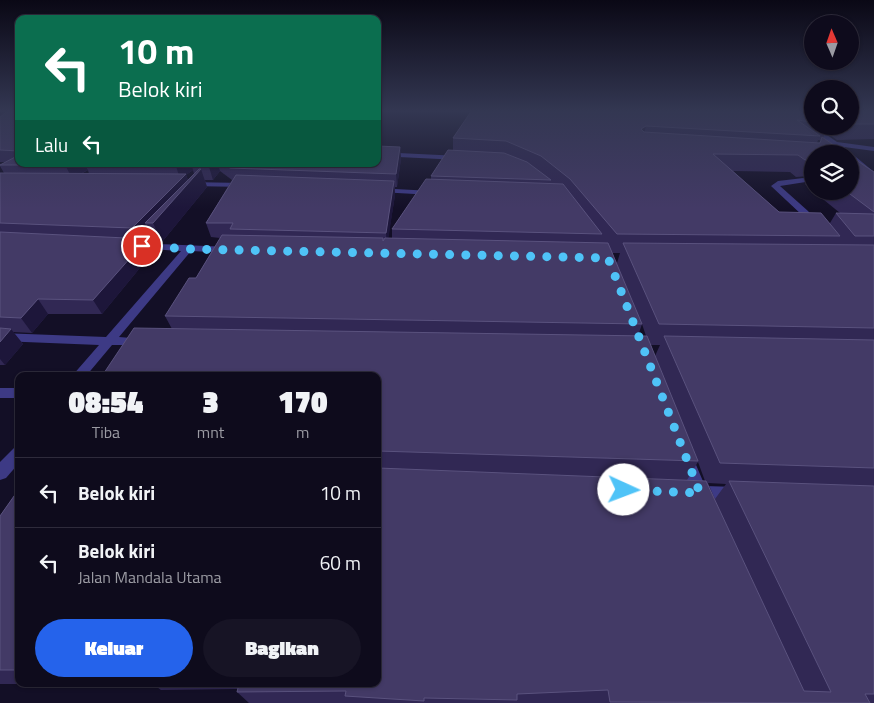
<!DOCTYPE html>
<html lang="id">
<head>
<meta charset="utf-8">
<style>
  :root { --surface:#0e0b1c; --page:#171425; --text:#f1f3f6; --muted:#9b9ba3; --line:#2e2b3b; --accent:#2563eb }
  body { margin:0; font-family:"Titillium Web",sans-serif; background:var(--page); color:var(--text); height:100vh; display:flex; flex-direction:column; font-size:19px; white-space:nowrap }
  * { box-sizing:border-box; margin:0 }
  p { font-size:16px; color:var(--muted) }
  .icon { flex:none; width:28px; height:28px; fill:none; stroke:currentColor; stroke-width:2; stroke-linecap:round; stroke-linejoin:round }
  .map { position:relative; flex:1; overflow:hidden }
  .details { position:absolute; left:15px; top:372px; width:366px; height:315px; display:flex; flex-direction:column; background:var(--surface); border-radius:10px; box-shadow:0 1px 4px #0004,0 0 0 1px var(--line) }
  .details>* { flex:none }
  .guide { position:absolute; left:15px; top:15px; width:366px; height:152px; border-radius:10px; box-shadow:0 1px 4px #0004,0 0 0 1px var(--line); background:#0b6e4f; color:#fff; overflow:hidden }
  .needle { width:32px; rotate:358deg }
  .controls { position:absolute; left:804px; top:15px; display:grid; gap:10px }
  .controls a { display:grid; place-items:center; width:55px; height:55px; border-radius:50%; background:var(--surface); box-shadow:0 1px 4px #0004,0 0 0 1px var(--line); font-size:25px }
  .pin { position:absolute; display:grid; place-items:center; width:42px; height:42px; color:#fff; margin:-21px; border:2px solid #fff; border-radius:50%; box-shadow:0 1px 5px #0007 }
  .me { position:absolute; width:55px; margin:-28px; rotate:92deg; stroke-linejoin:round; filter:drop-shadow(0 0 4px #0008) }
  .turn { display:flex; align-items:center; gap:18px; height:105px; padding:0 20px; font-size:22px }
  .turn .icon { width:65px; height:65px; stroke-width:2.5 }
  .turn b { display:block; font-size:35px; line-height:42px }
  .then { display:flex; align-items:center; height:48px; padding:0 20px; background:#0003; gap:10px; font-size:19px }
  .eta { display:flex; justify-content:space-evenly; align-items:center; height:85px; text-align:center }
  .eta b { font-size:30px; font-weight:800; line-height:35px }
  .cta { display:flex; gap:10px; margin-top:auto; padding:10px 20px }
  .cta a { flex:1; height:58px; border-radius:30px; background:var(--accent); color:#fff; font-size:20px; font-weight:800; line-height:58px; text-align:center }
  .cta a+a { background:var(--page); color:var(--text) }
  ul { padding:0; list-style:none }
  li { display:flex; align-items:center; gap:15px; height:70px; padding:0 20px; border-top:1px solid var(--line) }
  li div { flex:1 }
  li b { display:block; font-size:19px }
  li em { font-style:normal }
  .map>svg:first-child { display:block }
  .lines { fill:none; stroke-linecap:round; stroke-linejoin:round }
  .lane { fill:#3d3a85; fill-rule:evenodd }
  .street { fill:#3d3a85; fill-rule:evenodd }
  .wall { fill:#312854; fill-rule:evenodd }
  .shaded-wall { fill:#1d163a }
  .building { fill:#433a66; stroke:#5a527e }
  .route { stroke:#4fc3f7; stroke-width:9; stroke-dasharray:0 16.2 }
</style>
</head>
<body>
<div class="map">
<svg width="874" height="703" viewBox="0 0 874 703">
  <rect width="100%" height="100%" fill="#130f26"/>
  <g class="lines">
    <rect class="lane" x="0" y="388" width="19" height="10"/>
    <g class="street">
      <path d="M783,110H791L837,142L874,147V151L844,147L874,172V178L850,158V154H845Z"/>
      <path d="M378,152L460,156L464,158L460,160L378,156Z"/>
      <path d="M812,177V181L780,186L808,211L819,224V228H813L802,215L771,186L778,181Z"/>
      <path d="M187,182L245,183L249,185L245,187L190,186H187Z"/>
      <path d="M377,188L432,191L436,193L432,195L380,192L376,190Z"/>
      <path d="M135,243L230,247L235,250L230,253L191,251L119,337L144,339L146,342L144,345H112L86,376H72L99,345L0,341V333L106,337L181,251L132,248L130,246Z"/>
      <path d="M19,446V463L6,478L0,480V462L14,448Z"/>
      <path d="M686,452L691,453L705,486L737,487L743,489L745,494L743,499L737,501L705,500L700,502L691,498L678,458L681,453Z"/>
    </g>
  </g>
  <g class="wall">
    <path d="M0,110H19V164H378L400,147L401,159L397,187H395V195L388,238H392V229L431,179V176L453,150V138L472,110H812V126H850V110H874V139L837,140L826,132L823,138L847,154H812V191L805,184L809,176L796,177L790,172L733,171L779,212L830,223L836,213H840L813,191H850L874,172V703H249L237,692L238,689L161,690L154,685L78,684H378V376L172,329L165,316L196,278L220,238L211,237L206,223L232,180L220,171L213,180H205L207,187L162,242H153L148,231L142,238L153,252L102,314H48L32,333L13,332L23,344L5,365H0V173H4L0,166V165L5,162H0ZM818,140H821L819,143H817ZM88,170L89,174H81ZM193,170L194,174L188,180L186,175ZM612,253H620L617,263ZM642,324L646,336H638ZM651,345H660L655,356ZM698,462L705,481L687,480ZM708,483L726,484L715,499Z"/>
    <path d="M19,489V684H0V516Z"/>
  </g>
  <g class="shaded-wall">
    <path d="M0,110H13L0,124Z"/>
    <path d="M646,126L642,141L641,129Z"/>
    <path d="M400,147L401,159L397,187L396,174Z"/>
    <path d="M68,164H102L85,165L88,170L72,178L65,165Z"/>
    <path d="M179,164H203L192,166L193,170L186,175L189,183L201,169L207,187L162,242L153,223H145L148,231L138,242L132,228L180,179L176,166Z"/>
    <path d="M212,164H218L220,171L213,180L209,167Z"/>
    <path d="M394,181L395,195L387,248L386,233Z"/>
    <path d="M147,239L153,252L102,314L93,300Z"/>
    <path d="M38,299L48,314L32,333L21,318Z"/>
    <path d="M11,329L23,344L5,365L0,359V342Z"/>
  </g>
  <g class="building">
    <path d="M9,110H19V151L0,150V117Z"/>
    <path d="M472,110H809L812,113V122L797,120L820,136L646,126L641,129L644,132L820,143L822,137L847,154H812V159L805,160L798,155L713,154L779,212L821,213L840,236L617,234L570,179L541,156L506,141L453,138Z"/>
    <rect x="850" y="110" width="24" height="14"/>
    <path d="M378,146L400,147L396,174L230,168L224,164H378Z"/>
    <path d="M448,150L504,153L527,162L551,180L431,176Z"/>
    <path d="M19,155V164H68L65,165H0Z"/>
    <path d="M850,156L874,172V212L846,191H850Z"/>
    <path d="M88,164H179L176,166L85,165Z"/>
    <path d="M195,164H212L209,167L192,166Z"/>
    <path d="M199,169H201L153,223H145Z"/>
    <path d="M0,173L186,174L132,228L0,223Z"/>
    <path d="M236,175L394,181L386,233L230,229L233,223H206Z"/>
    <path d="M426,179L563,184L602,234L392,229Z"/>
    <path d="M836,213L874,214V236H855Z"/>
    <path d="M0,232L147,239L93,300L38,299L21,318L0,317Z"/>
    <path d="M222,235L383,238V241L385,238L608,243L642,324L165,316L189,278H196Z"/>
    <path d="M623,243L874,245V328L659,324Z"/>
    <path d="M0,328L11,329L0,342Z"/>
    <path d="M134,328L647,336L698,461L378,451V376H102Z"/>
    <path d="M664,336L874,340V468L720,463Z"/>
    <path d="M378,468L706,481L804,691L831,692L729,481L874,486V694H865L870,703L610,702L608,690L517,694V700L424,698V701L345,696L346,691L237,692L239,684H378Z"/>
    <path d="M19,489V670H0V516Z"/>
  </g>
  <linearGradient id="sky" x2="0" y2="1"><stop stop-color="#0a0815"/><stop offset="0.53" stop-color="#333752"/><stop offset="1" stop-color="#333752" stop-opacity="0"/></linearGradient>
  <rect width="874" height="209" fill="url(#sky)"/>
  <g class="lines">
    <path class="route" d="M142,246L188,249L608,258L700,493L624,490"/>
  </g>
</svg>
<div class="controls">
<a><svg class="needle" viewBox="-14 -14 28 28"><path d="M0-13l5 13h-10z" fill="#e53935"/><path d="M0 13l5-13h-10z" fill="#9b9ba3"/></svg></a>
<a><svg class="icon" aria-label="search" viewBox="0 0 24 24"><circle cx="10" cy="10" r="6"/><path d="M15 15l6 6"/></svg></a>
<a><svg class="icon" aria-label="layers" viewBox="0 0 24 24"><path d="M12 4l9 5-9 5-9-5zM3 14l9 5 9-5"/></svg></a>
</div>
<div class="pin" style="left:142px;top:246px;background:#d93025"><svg class="icon" aria-label="arrive" viewBox="0 0 24 24"><path d="M6 21V4h12l-3 4 3 4H6"/></svg></div>
<svg class="me" style="left:624px;top:490px" viewBox="-20 -20 40 40"><circle r="19" fill="#fff"/><path d="M0-13L10 11 0 6-10 11z" fill="#4fc3f7"/></svg>
<div class="guide">
<div class="turn"><svg class="icon" aria-label="left" viewBox="0 0 24 24"><path d="M17 20v-9H6M10 6l-5 5 5 5"/></svg><div><b>10 m</b>Belok kiri</div></div>
<div class="then">Lalu<svg class="icon" aria-label="left" viewBox="0 0 24 24"><path d="M17 20v-9H6M10 6l-5 5 5 5"/></svg></div>
</div>
<section class="details">
<div class="eta">
<div><b>08:54</b><p>Tiba</p></div>
<div><b>3</b><p>mnt</p></div>
<div><b>170</b><p>m</p></div>
</div>
<ul>
<li><svg class="icon" aria-label="left" viewBox="0 0 24 24"><path d="M17 20v-9H6M10 6l-5 5 5 5"/></svg><div><b>Belok kiri</b></div><em>10 m</em></li>
<li><svg class="icon" aria-label="left" viewBox="0 0 24 24"><path d="M17 20v-9H6M10 6l-5 5 5 5"/></svg><div><b>Belok kiri</b><p>Jalan Mandala Utama</p></div><em>60 m</em></li>
</ul>
<div class="cta"><a>Keluar</a><a>Bagikan</a></div>
</section>
</div>
</body>
</html>
